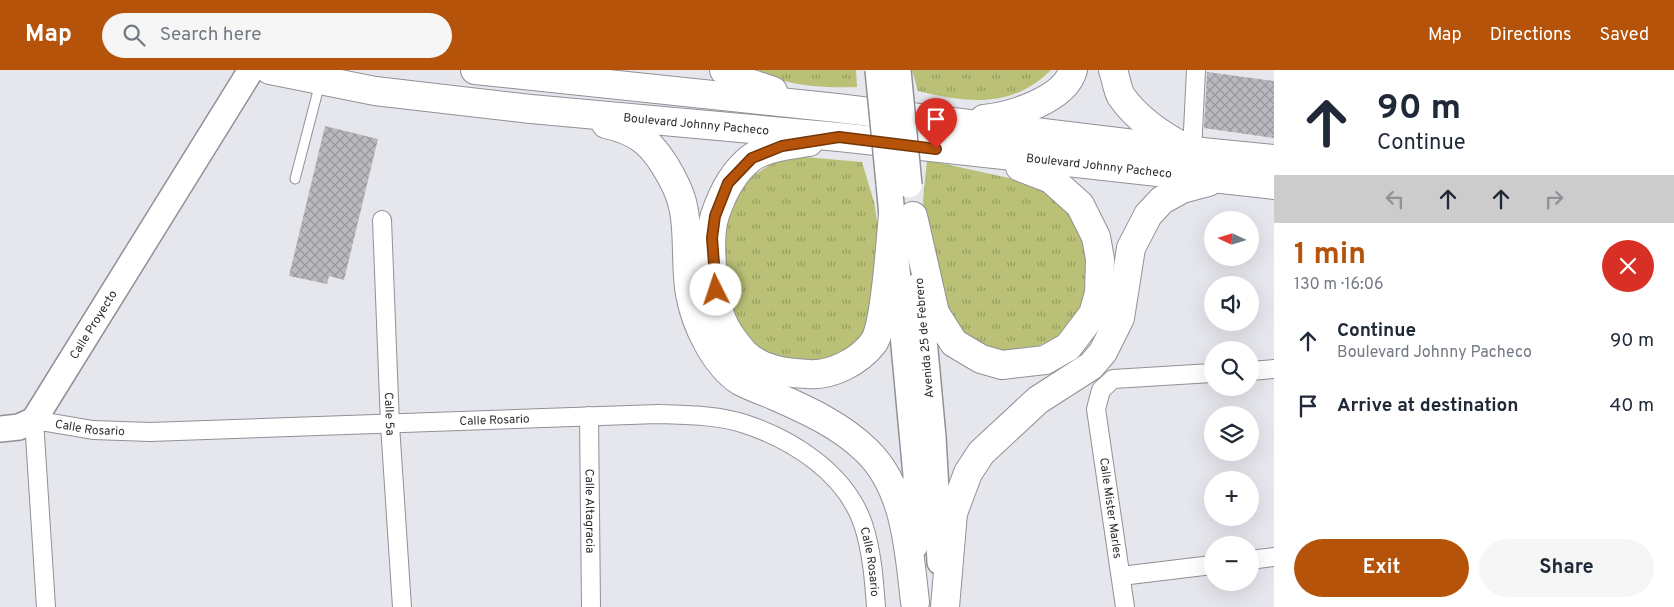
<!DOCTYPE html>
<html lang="en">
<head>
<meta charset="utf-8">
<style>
  :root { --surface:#fff; --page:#f6f6f7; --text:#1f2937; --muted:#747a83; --accent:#b45309 }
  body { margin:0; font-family:Overpass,sans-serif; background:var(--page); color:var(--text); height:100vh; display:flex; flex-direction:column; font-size:19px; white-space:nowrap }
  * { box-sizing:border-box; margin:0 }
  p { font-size:16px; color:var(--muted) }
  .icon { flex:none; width:28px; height:28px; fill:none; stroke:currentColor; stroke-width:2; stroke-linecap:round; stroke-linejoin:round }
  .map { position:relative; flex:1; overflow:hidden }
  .side { display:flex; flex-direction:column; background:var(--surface); width:400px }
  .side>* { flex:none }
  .hud { background:#fff; color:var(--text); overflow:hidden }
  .needle { width:32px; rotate:274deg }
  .tools { position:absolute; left:1204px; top:141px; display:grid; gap:10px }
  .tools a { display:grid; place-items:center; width:55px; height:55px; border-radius:50%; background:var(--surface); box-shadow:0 5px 20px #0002; font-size:25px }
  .pin { position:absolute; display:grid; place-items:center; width:42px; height:42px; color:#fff; margin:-51px -21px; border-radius:50% 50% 50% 0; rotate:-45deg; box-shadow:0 0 5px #0007 }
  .pin .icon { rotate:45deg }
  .me { position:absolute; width:55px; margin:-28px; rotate:356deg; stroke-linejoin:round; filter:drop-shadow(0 0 4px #0008) }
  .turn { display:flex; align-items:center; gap:18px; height:105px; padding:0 20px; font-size:22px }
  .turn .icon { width:65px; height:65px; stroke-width:2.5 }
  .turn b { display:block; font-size:35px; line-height:42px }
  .lanes { display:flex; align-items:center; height:48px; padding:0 20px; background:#0003; justify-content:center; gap:25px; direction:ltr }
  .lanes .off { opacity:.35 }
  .round { display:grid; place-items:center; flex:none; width:52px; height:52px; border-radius:26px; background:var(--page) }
  .headline { display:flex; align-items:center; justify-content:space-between; height:85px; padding:0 20px }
  h1 { font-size:30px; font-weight:700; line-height:38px; color:var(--accent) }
  .primary-button { display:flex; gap:10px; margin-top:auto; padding:10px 20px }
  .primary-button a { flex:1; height:58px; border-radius:30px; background:var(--accent); color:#fff; font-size:20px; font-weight:700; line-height:58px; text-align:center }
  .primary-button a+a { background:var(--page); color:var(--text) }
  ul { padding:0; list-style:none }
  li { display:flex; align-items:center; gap:15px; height:65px; padding:0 20px }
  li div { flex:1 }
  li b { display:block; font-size:19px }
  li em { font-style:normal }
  header { display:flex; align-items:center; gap:30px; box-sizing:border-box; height:70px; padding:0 25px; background:var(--accent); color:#fff }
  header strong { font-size:24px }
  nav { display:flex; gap:28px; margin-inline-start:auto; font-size:18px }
  .search { width:350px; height:45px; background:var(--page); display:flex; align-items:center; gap:12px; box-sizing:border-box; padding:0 18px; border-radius:28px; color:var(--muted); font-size:19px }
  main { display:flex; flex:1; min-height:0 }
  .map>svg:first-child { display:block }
  .grass { fill:url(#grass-tufts) }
  .building { fill:url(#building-cross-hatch) }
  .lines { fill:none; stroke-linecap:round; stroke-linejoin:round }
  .lane-casing { stroke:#909097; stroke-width:11 }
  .street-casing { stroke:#909097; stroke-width:20 }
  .secondary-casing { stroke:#909097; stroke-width:28 }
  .primary-casing { stroke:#909097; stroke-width:30 }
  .lane { stroke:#fff; stroke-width:9 }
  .street { stroke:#fff; stroke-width:18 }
  .secondary { stroke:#fff; stroke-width:25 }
  .primary { stroke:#fff; stroke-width:28 }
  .secondary-bridge-casing { stroke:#909097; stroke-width:28; stroke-linecap:butt }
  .secondary-bridge { stroke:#fff; stroke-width:25 }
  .route-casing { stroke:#753606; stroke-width:12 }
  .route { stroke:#b45309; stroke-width:9 }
  .labels { text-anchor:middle; stroke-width:4.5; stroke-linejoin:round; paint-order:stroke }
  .street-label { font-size:12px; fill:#2c2c2f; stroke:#fff }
</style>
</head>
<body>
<header>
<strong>Map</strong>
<div class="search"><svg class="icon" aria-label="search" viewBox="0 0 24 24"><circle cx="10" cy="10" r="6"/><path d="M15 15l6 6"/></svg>Search here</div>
<nav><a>Map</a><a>Directions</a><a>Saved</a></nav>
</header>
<main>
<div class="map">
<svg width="1274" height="537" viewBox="0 0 1274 537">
  <defs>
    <pattern id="grass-tufts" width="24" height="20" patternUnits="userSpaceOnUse" patternTransform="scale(1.25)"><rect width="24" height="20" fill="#bac076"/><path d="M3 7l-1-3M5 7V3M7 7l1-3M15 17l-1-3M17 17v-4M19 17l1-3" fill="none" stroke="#979c61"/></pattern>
    <pattern id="building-cross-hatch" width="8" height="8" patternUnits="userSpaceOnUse" patternTransform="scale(1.25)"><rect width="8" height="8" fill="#b9b9c0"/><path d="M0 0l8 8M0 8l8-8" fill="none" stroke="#97979c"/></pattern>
  </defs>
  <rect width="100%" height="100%" fill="#e6e6ed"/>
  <g class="grass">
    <path d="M759,0H856L857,17C825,18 786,17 759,0Z"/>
    <path d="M912,0H1051C1012,39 967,33 918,21Z"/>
    <path d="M805,87L862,92L874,132L879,164L874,257L857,274L829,289L797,294L766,288L732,256L722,160L733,131L751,107L773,93Z"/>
    <path d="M927,90L1018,110L1047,119L1086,160L1091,219L1078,246L1057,267L1030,280L1000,283L954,264L926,177L923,130Z"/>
  </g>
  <g class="building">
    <path d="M1207,2L1274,11V68L1204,58Z"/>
    <path d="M325,56L378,69L344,210L329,206L327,214L289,206Z"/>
  </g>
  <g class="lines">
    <g class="lane-casing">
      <path id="lane" d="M295,109L320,13"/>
    </g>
    <g class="street-casing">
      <g id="street">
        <path d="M1192,81L1196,0"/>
        <path id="s1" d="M382,150L390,355L402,537"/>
        <path d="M1250,301L1274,299"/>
        <path id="s2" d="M589,346L591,537"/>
        <path d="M1250,490L1274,487"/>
        <path d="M1121,506L1212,495"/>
        <path id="s3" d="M46,537L34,350L93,360L150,362L658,344C687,345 718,345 745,354C794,370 846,404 863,454C872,481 874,510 876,537"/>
        <path d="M1125,537L1096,339L1101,320L1113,309L1212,303"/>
      </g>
    </g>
    <g class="secondary-casing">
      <g id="secondary">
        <path d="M889,113L916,405L915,476"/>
        <path d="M919,215L933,367L940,492"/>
        <path id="s4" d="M0,359L19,357L34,350L251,0"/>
      </g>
    </g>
    <g class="primary-casing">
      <g id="primary">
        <path id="s5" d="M270,0L375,21L531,39L839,67L1274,115"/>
        <path d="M475,0L837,38L1192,81L1274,89"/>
        <path d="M724,0L737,9L773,21"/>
        <path d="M1113,0C1116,8 1117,19 1121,26C1136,48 1162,66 1184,77"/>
        <path d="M984,49C1011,46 1065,30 1073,0"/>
        <path d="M606,54C641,62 654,75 671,106C677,117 682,128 684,141C689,168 685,197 690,224C695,253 714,294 740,311C751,317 764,321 775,326C807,340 840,355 866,380C906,418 909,480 915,532"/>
        <path d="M809,72C791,75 766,77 751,88C733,102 722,124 715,145C707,169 713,226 722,250C727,263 736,274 745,284C762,300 786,303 808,304C832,306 860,291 874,272C886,253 890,172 893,145"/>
        <path d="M913,146L935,243L954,273L981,289L1002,295L1045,290L1068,277L1093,244L1099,223L1100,189L1096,167L1080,135L1051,109L1020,97"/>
        <path d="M945,537L953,443L968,403L981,383L1038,330L1091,296L1103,282L1120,248L1131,178L1148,145L1162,130L1182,119L1208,112"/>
      </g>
    </g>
    <use href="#lane" class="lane"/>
    <use href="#street" class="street"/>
    <use href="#secondary" class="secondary"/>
    <use href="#primary" class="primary"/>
    <g class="secondary-bridge-casing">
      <g id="secondary-bridge">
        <path d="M878,0L889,113"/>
        <path d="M898,0L909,115"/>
      </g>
    </g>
    <use href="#secondary-bridge" class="secondary-bridge"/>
  </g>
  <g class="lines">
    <g class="route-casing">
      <path id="route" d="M716,220L712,168L715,146L728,113L752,88L782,76L839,67L936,79"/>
    </g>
    <use href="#route" class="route"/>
  </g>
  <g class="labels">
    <g class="street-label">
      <text dy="4" stroke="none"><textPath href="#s5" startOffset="430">Boulevard Johnny Pacheco</textPath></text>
      <text dy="4" stroke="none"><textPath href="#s5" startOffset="835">Boulevard Johnny Pacheco</textPath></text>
      <text dy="4" stroke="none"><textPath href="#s4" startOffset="148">Calle Proyecto</textPath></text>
      <text transform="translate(924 268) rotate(-95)" y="4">Avenida 25 de Febrero</text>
      <text dy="4" stroke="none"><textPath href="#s1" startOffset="194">Calle 5a</textPath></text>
      <text dy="4" stroke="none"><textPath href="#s3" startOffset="649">Calle Rosario</textPath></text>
      <text dy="4" stroke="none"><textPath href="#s3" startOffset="244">Calle Rosario</textPath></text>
      <text transform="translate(1111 438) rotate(82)" y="4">Calle Mister Marles</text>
      <text dy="4" stroke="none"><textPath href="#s2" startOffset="95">Calle Altagracia</textPath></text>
      <text dy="4" stroke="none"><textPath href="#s3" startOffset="1099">Calle Rosario</textPath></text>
    </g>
  </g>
</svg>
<div class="tools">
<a><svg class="needle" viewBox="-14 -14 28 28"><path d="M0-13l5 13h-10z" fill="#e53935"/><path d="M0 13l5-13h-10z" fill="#747a83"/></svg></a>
<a><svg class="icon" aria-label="sound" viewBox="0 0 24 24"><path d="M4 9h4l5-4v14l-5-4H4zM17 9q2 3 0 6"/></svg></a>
<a><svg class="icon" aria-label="search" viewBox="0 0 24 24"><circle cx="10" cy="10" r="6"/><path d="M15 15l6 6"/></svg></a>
<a><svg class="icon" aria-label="layers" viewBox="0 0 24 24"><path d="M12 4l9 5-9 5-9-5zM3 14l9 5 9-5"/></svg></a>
<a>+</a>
<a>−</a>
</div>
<div class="pin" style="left:936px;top:79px;background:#d93025"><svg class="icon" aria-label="arrive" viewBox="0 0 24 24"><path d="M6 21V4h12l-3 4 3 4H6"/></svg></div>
<svg class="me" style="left:716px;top:220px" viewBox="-20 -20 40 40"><circle r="19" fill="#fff"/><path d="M0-13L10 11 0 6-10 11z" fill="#b45309"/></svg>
</div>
<section class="side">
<div class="hud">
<div class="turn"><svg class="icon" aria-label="ahead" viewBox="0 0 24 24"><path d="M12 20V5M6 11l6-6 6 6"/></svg><div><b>90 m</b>Continue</div></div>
<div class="lanes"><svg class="icon off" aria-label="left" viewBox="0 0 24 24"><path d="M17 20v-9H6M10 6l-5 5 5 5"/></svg><svg class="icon" aria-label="ahead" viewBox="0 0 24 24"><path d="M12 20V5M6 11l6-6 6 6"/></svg><svg class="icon" aria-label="ahead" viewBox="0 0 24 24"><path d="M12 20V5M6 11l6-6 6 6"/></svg><svg class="icon off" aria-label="right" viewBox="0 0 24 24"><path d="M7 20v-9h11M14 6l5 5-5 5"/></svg></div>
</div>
<div class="headline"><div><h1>1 min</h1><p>130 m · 16:06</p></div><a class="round" style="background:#d93025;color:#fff"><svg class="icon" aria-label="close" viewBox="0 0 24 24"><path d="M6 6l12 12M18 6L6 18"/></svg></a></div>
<ul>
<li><svg class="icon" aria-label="ahead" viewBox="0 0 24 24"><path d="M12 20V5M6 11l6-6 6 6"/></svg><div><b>Continue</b><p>Boulevard Johnny Pacheco</p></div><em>90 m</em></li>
<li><svg class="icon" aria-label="arrive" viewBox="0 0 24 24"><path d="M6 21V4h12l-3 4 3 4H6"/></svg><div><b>Arrive at destination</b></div><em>40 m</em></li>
</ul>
<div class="primary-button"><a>Exit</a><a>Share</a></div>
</section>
</main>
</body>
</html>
